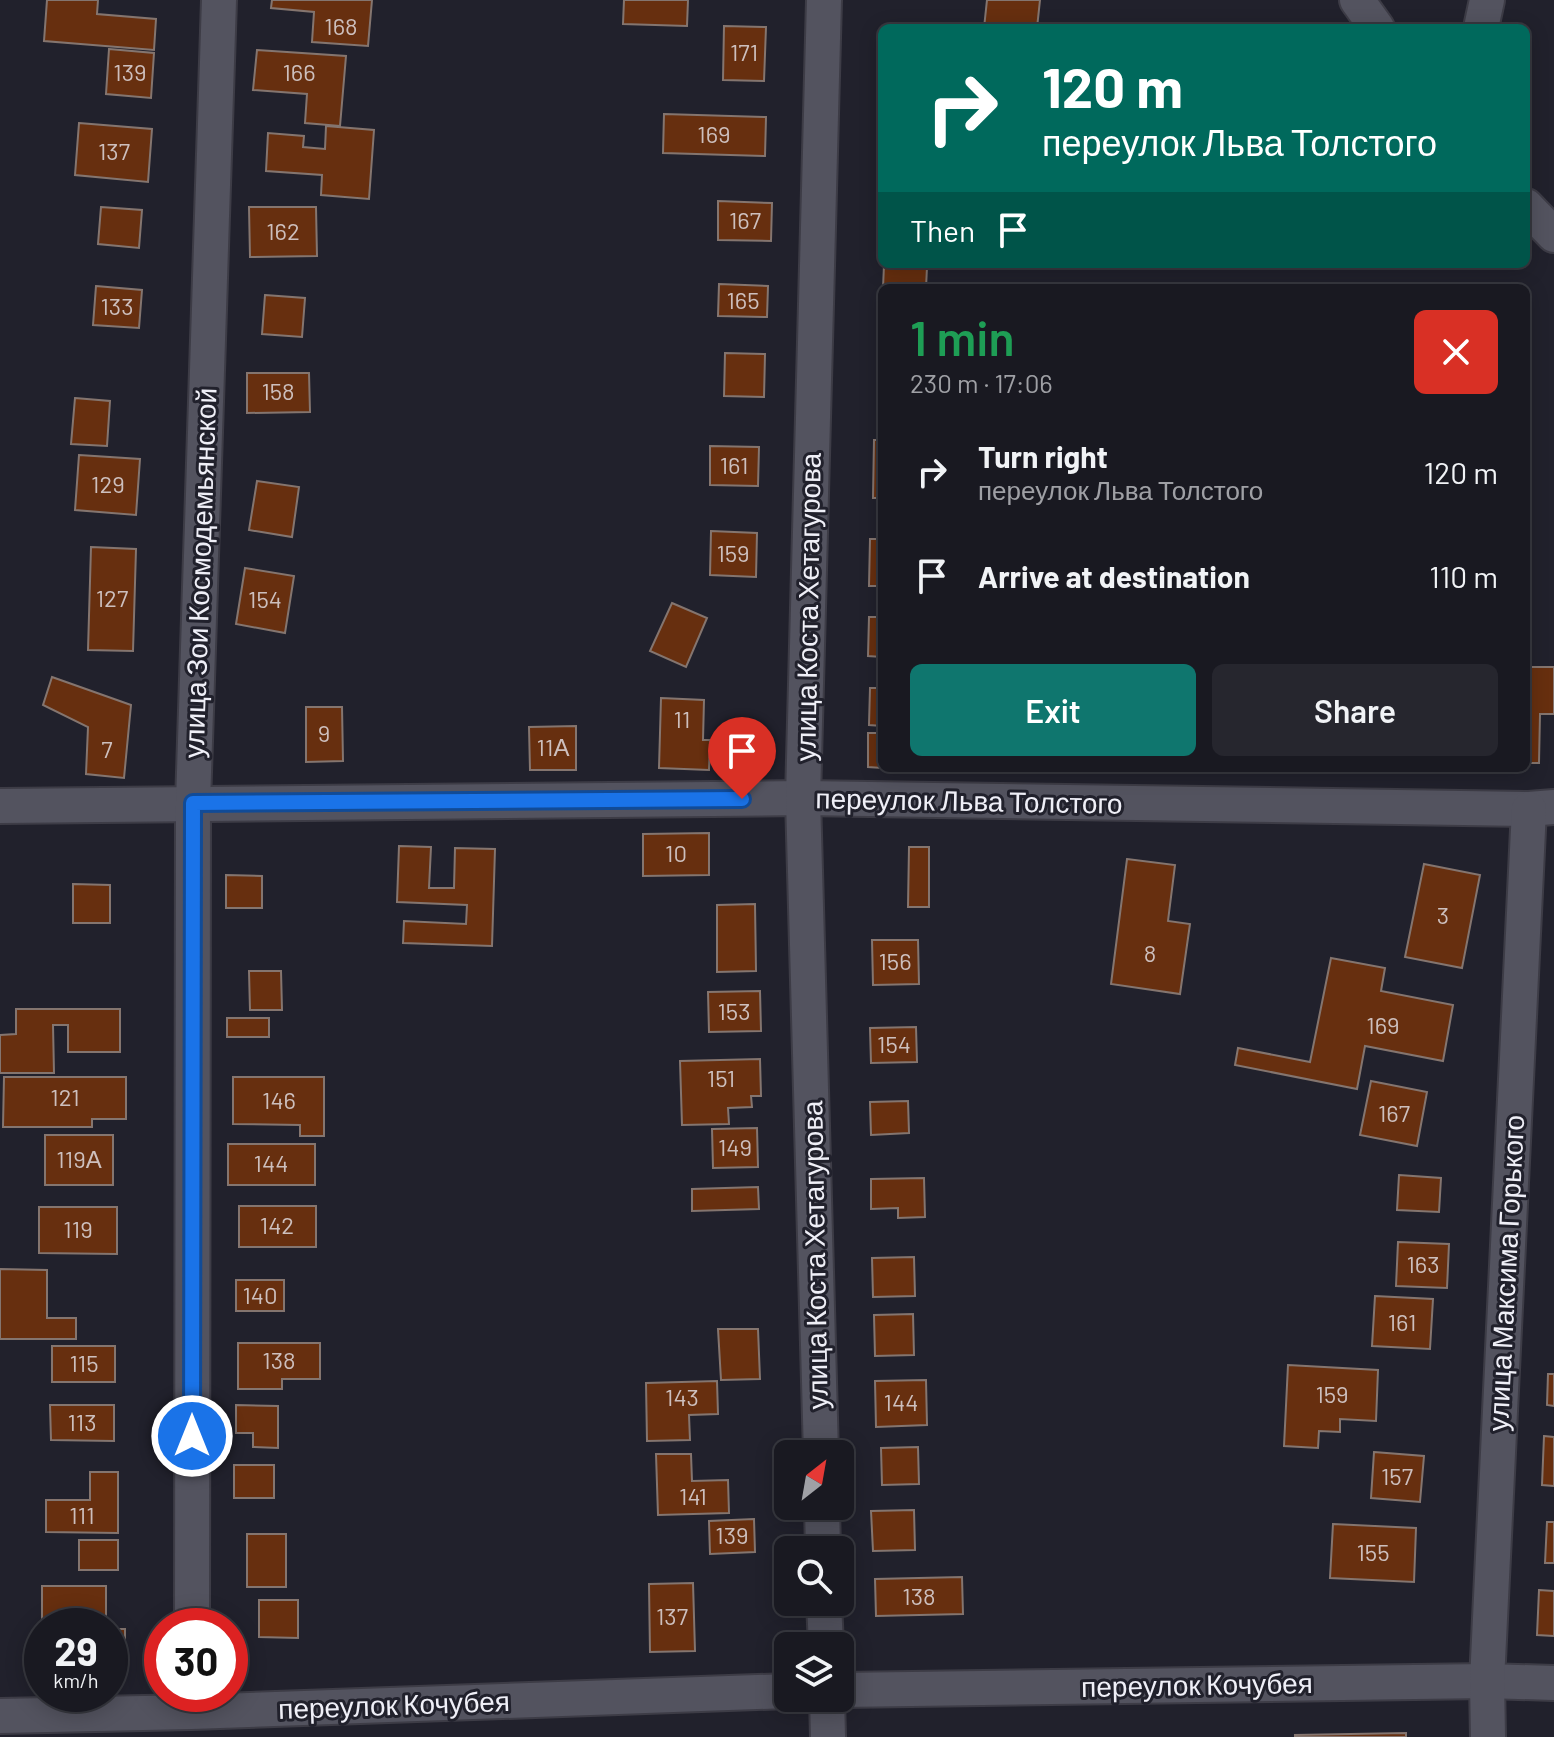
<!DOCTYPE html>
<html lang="en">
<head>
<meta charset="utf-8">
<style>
  :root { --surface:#191921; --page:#26262e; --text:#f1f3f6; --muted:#9fa0a5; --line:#37383f; --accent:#0f766e }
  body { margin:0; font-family:Barlow,sans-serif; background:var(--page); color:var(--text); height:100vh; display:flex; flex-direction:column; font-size:30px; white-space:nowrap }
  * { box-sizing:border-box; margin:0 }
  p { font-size:26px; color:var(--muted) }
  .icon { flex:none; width:44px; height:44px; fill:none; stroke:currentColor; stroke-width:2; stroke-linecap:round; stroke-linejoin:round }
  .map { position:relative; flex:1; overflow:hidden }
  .details { position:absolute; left:878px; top:284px; width:652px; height:488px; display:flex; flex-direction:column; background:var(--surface); border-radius:12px; box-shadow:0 4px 20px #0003,0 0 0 2px var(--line) }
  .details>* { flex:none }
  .hud { position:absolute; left:878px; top:24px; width:652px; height:244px; border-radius:12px; box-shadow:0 4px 20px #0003,0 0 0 2px var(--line); background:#00695c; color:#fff; overflow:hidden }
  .needle { width:52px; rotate:31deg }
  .buttons { position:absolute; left:774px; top:1440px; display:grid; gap:16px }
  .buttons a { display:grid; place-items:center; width:80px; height:80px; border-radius:12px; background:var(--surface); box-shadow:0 4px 20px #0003,0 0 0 2px var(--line); font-size:40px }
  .speed { position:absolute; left:24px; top:1608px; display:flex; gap:16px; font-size:40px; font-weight:700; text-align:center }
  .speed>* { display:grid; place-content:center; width:104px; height:104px; border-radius:50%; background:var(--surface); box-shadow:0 4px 20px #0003,0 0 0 2px var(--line); line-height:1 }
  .speed small { font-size:20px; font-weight:400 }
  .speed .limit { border:12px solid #d22; background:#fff; color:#111 }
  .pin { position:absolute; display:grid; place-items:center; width:68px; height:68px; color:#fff; margin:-82px -34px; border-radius:50% 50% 50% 0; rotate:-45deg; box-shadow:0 0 8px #0007 }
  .pin .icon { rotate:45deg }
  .me { position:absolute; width:88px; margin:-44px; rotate:0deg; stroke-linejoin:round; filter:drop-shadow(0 0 6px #0008) }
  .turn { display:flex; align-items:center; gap:28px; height:168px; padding:0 32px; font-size:36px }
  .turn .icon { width:104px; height:104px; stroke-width:2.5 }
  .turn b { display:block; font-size:56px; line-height:68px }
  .then { display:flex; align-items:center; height:76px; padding:0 32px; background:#0003; gap:16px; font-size:30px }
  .round { display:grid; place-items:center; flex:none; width:84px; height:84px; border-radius:12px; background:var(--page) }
  .headline { display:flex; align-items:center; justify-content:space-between; height:136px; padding:0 32px }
  h1 { font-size:48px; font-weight:600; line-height:60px; color:#1e9e55 }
  .cta { display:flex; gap:16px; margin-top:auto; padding:16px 32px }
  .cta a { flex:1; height:92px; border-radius:12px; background:var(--accent); color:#fff; font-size:32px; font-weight:600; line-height:92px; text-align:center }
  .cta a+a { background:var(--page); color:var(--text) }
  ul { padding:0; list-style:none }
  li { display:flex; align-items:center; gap:24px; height:104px; padding:0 32px }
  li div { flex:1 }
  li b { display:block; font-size:30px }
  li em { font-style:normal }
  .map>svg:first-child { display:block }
  .building { fill:#672f0f; stroke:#84756f; stroke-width:2 }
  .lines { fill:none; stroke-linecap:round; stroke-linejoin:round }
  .minor-casing { stroke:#3d3c46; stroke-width:38 }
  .minor { stroke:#53535f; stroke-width:34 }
  .route-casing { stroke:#114b97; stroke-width:20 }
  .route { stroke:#1a73e8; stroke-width:14 }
  .labels { text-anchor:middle; stroke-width:6; stroke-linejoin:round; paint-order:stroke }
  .number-label { font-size:24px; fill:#cdbfbd }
  .street-label { font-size:28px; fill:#efeff7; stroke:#21212c }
</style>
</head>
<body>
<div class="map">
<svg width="1554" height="1737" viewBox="0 0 1554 1737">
  <rect width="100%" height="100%" fill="#21212c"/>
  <g class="building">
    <path d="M47,0H98L97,14L156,19L154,50L44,41Z"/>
    <path d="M272,0H372L368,46L312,42L314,12L271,8Z"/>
    <path d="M624,0H688L687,26L623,24Z"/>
    <path d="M987,0H1040L1037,28H984Z"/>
    <path d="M724,26L766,27L764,81L723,80Z"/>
    <path d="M109,49L154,53L151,98L106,94Z"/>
    <path d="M257,50L346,56L340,126L305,123L307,94L253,90Z"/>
    <path d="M664,114L766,117L765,156L663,153Z"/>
    <path d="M79,123L152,129L148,182L75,175Z"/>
    <path d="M326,126L374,130L369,199L321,195L322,175L266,171L268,133L304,136L303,147L325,149Z"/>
    <path d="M718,201L772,203L771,241L718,240Z"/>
    <path d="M101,207L142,210L139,248L98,244Z"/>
    <path d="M249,207H316L317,256L250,257Z"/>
    <path d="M884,265L927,267L926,288H883Z"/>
    <path d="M719,284L768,286L767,317L718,316Z"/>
    <path d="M96,286L142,290L139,328L93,325Z"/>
    <path d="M265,295L305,298L302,337L262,334Z"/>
    <path d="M725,353L765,354L764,397L724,396Z"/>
    <path d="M247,373H309L310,412L247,413Z"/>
    <path d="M75,398L110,401L107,446L71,444Z"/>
    <path d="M874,440H882V498H873Z"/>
    <path d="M710,446L759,447L758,486L710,485Z"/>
    <path d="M79,455L140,459L136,515L75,510Z"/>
    <path d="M257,481L299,487L292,537L249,530Z"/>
    <path d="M711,531L757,533L756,577L710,575Z"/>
    <path d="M870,539H882V586H869Z"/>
    <path d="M91,547L136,549L133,651L88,650Z"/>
    <path d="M245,568L294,576L285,633L236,624Z"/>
    <path d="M672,603L707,618L686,667L650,651Z"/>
    <path d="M869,617H882V657L868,656Z"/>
    <path d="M1526,667H1554V714H1540L1539,763H1526Z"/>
    <path d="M52,677L131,705L124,778L86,774L88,727L43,705Z"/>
    <path d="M870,688H882V726L869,725Z"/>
    <path d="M661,698L704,700L703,740H710L709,770L659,768Z"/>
    <path d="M306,707H342L343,761L306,762Z"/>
    <path d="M576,726V770H530L529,727Z"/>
    <path d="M868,733H882V768L868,767Z"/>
    <path d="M709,833V875L643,876V834Z"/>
    <path d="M399,846L431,847L429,888H454L455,848L495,849L492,946L403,943L404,921L466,924L467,905L397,902Z"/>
    <path d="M909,847H929V907H908Z"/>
    <path d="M1127,859L1175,865L1168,921L1190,924L1180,994L1111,984Z"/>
    <path d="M1424,864L1480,875L1462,968L1405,957Z"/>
    <path d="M226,875L262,876V908H226Z"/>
    <path d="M73,884L110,885V923H73Z"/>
    <path d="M755,904L756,971L717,972V905Z"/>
    <path d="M872,940H918L919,984L873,985Z"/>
    <path d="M1331,958L1385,968L1381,991L1453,1005L1443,1061L1365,1046L1357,1089L1235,1065L1238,1048L1310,1062Z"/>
    <path d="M249,971H281L282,1010H250Z"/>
    <path d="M760,991L761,1031L709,1032L708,992Z"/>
    <path d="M16,1009H120V1052H68V1025H53L54,1073H0V1035L16,1034Z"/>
    <rect x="227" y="1018" width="42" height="19"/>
    <path d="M916,1027L917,1062L871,1063L870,1028Z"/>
    <path d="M760,1059L761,1096H751L752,1107L728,1108L729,1124L682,1125L680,1061Z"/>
    <path d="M4,1077H126V1119H92V1127H3Z"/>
    <path d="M233,1077H324V1136H300V1125L233,1124Z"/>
    <path d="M1371,1081L1427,1092L1417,1146L1360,1135Z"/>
    <path d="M908,1101L909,1133L871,1135L870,1102Z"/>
    <path d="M757,1128L758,1167L713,1168L712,1129Z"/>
    <rect x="45" y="1135" width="68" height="50"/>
    <rect x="228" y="1144" width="87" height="41"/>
    <path d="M1399,1175L1441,1178L1439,1212L1397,1210Z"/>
    <path d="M924,1178L925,1217L898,1218V1208L871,1209V1179Z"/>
    <path d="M758,1187L759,1209L692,1211V1189Z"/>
    <rect x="239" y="1206" width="77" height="41"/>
    <path d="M39,1207H117V1254L39,1253Z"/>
    <path d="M1398,1242L1449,1244L1447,1288L1396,1286Z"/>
    <path d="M914,1257L915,1296L873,1297L872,1258Z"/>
    <path d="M0,1269L47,1270V1318H76V1339H0Z"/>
    <rect x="236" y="1280" width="48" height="31"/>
    <path d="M1375,1296L1433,1299L1430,1349L1372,1346Z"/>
    <path d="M913,1314L914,1355L875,1356L874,1315Z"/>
    <path d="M718,1329H758L760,1379L721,1380Z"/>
    <path d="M238,1343H320V1379H282V1389H238Z"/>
    <rect x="52" y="1346" width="63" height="36"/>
    <path d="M1288,1365L1378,1370L1376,1421L1340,1419V1432L1319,1431L1318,1448L1284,1446Z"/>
    <path d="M1548,1374H1554V1406L1547,1405Z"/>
    <path d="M926,1380L927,1425L876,1427L875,1381Z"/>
    <path d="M717,1381L718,1414L689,1415L690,1440L647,1441L646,1383Z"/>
    <path d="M50,1405H114V1441L51,1440Z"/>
    <path d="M236,1405L278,1406V1448L253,1447V1433H236Z"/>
    <path d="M1544,1436L1554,1437V1486L1542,1485Z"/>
    <path d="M918,1447L919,1484L882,1485L881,1448Z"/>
    <path d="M1374,1452L1424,1456L1420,1502L1371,1498Z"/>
    <path d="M656,1454H691L692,1481L728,1480L729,1513L658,1515Z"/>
    <rect x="234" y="1465" width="40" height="33"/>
    <path d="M90,1472H118V1533L46,1532V1500H90Z"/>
    <path d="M914,1510L915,1550L873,1551L871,1511Z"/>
    <path d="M754,1519L755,1552L710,1554L709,1521Z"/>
    <path d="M1547,1522H1554V1563H1545Z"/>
    <path d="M1333,1524L1416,1528L1414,1582L1330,1578Z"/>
    <rect x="247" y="1534" width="39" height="53"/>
    <rect x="79" y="1540" width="39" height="30"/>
    <path d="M962,1577L963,1614L876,1616L875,1579Z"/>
    <path d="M693,1583L695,1651L650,1652L649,1584Z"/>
    <path d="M42,1586H106V1626H42V1628Z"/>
    <path d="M1539,1590L1554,1591V1636L1537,1635Z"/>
    <path d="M259,1600H298V1638L259,1637Z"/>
    <rect x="110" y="1629" width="15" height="35"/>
    <path d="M1406,1733V1737H1295V1735Z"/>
  </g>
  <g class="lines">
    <g class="minor-casing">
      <g id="minor">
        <path d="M1357,0L1377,28"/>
        <path d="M1481,28L1487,0"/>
        <path d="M1526,206L1554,235"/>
        <path d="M0,806L803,798L1529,809L1554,807"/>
        <path d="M821,1454L803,798L824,0"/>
        <path d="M822,1506L823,1550"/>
        <path d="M824,1602L826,1646"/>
        <path d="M192,1626L193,803L219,0"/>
        <path d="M840,1690L1487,1681L1554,1683"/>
        <path d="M827,1698L828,1737"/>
        <path d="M0,1716L192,1712L788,1691"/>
        <path d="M1488,1737L1487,1681L1529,809"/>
      </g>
    </g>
    <use href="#minor" class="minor"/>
  </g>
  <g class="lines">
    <g class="route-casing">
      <path id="route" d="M192,1436L193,803L742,799"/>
    </g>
    <use href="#route" class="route"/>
  </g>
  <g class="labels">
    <g class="number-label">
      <text x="341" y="35">168</text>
      <text x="744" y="61">171</text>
      <text x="130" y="81">139</text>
      <text x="299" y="81">166</text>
      <text x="714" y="143">169</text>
      <text x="114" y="160">137</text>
      <text x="745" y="229">167</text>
      <text x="283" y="240">162</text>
      <text x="743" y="309">165</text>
      <text x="117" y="315">133</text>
      <text x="278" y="400">158</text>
      <text x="734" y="474">161</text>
      <text x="108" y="493">129</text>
      <text x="733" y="562">159</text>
      <text x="112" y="607">127</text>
      <text x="265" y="608">154</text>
      <text x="682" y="728">11</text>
      <text x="324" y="742">9</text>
      <text x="553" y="756">11А</text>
      <text x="107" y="758">7</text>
      <text x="676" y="862">10</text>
      <text x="1443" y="924">3</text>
      <text x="1150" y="962">8</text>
      <text x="895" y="970">156</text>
      <text x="734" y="1020">153</text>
      <text x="1383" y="1034">169</text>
      <text x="894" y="1053">154</text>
      <text x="721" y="1087">151</text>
      <text x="65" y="1106">121</text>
      <text x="279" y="1109">146</text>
      <text x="1394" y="1122">167</text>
      <text x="735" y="1156">149</text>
      <text x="79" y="1168">119А</text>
      <text x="271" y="1172">144</text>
      <text x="277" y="1234">142</text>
      <text x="78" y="1238">119</text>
      <text x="1423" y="1273">163</text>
      <text x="260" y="1304">140</text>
      <text x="1402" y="1331">161</text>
      <text x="279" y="1369">138</text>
      <text x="84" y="1372">115</text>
      <text x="1332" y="1403">159</text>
      <text x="682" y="1406">143</text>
      <text x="901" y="1411">144</text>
      <text x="82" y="1431">113</text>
      <text x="1397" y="1485">157</text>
      <text x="693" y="1505">141</text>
      <text x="82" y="1524">111</text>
      <text x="732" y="1544">139</text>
      <text x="1373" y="1561">155</text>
      <text x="919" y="1605">138</text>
      <text x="672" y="1625">137</text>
    </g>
    <g class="street-label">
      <text transform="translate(200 573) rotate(-88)" y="10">улица Зои Космодемьянской</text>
      <text transform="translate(808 607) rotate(-89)" y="10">улица Коста Хетагурова</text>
      <text transform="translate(969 801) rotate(1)" y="10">переулок Льва Толстого</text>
      <text transform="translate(815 1255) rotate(-91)" y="10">улица Коста Хетагурова</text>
      <text transform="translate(1506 1273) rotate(-87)" y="10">улица Максима Горького</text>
      <text transform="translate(1197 1685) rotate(-1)" y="10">переулок Кочубея</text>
      <text transform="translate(394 1705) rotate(-2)" y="10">переулок Кочубея</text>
    </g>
  </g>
</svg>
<div class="buttons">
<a><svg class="needle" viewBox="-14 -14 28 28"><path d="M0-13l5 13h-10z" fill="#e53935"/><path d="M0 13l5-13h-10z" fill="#9fa0a5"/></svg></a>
<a><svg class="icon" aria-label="search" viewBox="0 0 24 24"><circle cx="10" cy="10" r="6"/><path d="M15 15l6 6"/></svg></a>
<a><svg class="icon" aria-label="layers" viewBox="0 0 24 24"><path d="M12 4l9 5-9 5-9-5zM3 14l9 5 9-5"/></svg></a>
</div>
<div class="speed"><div>29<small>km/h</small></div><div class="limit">30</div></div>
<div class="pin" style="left:742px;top:799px;background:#d93025"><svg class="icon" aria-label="arrive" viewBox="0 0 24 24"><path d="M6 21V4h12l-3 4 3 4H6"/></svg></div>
<svg class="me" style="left:192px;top:1436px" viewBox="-20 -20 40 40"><circle r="17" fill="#1a73e8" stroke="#fff" stroke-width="3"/><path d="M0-11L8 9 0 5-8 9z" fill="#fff"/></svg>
<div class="hud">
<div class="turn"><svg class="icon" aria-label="right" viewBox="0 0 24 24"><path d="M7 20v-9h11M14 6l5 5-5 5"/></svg><div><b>120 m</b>переулок Льва Толстого</div></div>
<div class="then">Then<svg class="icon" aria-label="arrive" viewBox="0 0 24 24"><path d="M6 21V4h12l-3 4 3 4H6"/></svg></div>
</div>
<section class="details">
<div class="headline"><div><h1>1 min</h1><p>230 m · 17:06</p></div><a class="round" style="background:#d93025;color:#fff"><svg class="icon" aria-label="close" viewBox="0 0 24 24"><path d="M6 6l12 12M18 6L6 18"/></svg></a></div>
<ul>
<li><svg class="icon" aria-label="right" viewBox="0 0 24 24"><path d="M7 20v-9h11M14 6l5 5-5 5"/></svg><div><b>Turn right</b><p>переулок Льва Толстого</p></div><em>120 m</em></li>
<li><svg class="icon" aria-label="arrive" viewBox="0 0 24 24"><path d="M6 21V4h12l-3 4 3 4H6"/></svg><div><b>Arrive at destination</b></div><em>110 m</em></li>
</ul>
<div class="cta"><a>Exit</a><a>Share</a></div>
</section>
</div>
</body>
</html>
